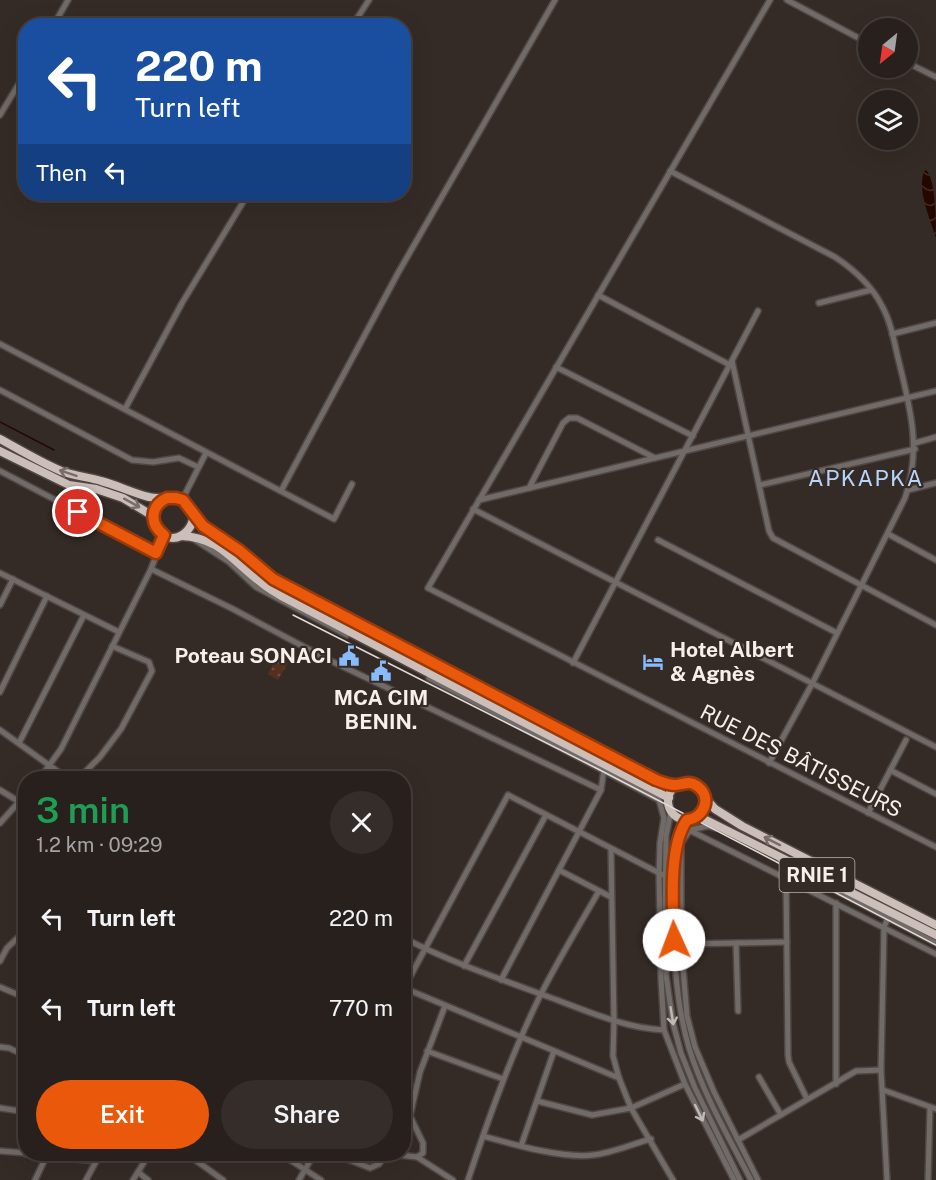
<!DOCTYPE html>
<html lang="en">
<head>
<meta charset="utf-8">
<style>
  :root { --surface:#28201c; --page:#342d29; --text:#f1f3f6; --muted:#a5a3a3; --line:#443e3b; --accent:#ea580c }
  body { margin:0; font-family:"Public Sans",sans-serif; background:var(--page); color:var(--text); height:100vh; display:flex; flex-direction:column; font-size:22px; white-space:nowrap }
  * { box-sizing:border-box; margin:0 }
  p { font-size:20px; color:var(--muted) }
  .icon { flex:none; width:33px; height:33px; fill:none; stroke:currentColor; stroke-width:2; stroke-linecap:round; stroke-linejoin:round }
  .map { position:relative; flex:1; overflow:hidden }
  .panel { position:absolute; left:18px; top:771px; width:393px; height:390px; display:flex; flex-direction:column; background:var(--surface); border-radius:24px; box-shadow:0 6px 24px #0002,0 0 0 2px var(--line) }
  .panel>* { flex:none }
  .banner { position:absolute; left:18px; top:18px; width:393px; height:183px; border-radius:24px; box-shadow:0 6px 24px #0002,0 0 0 2px var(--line); background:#1a4fa0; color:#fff; overflow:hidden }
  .needle { width:39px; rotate:209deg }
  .buttons { position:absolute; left:858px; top:18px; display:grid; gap:12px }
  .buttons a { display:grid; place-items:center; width:60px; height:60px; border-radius:50%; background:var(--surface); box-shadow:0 6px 24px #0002,0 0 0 2px var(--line); font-size:30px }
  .pin { position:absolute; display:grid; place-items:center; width:51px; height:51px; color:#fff; margin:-26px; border:3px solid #fff; border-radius:50%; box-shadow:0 2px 6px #0007 }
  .me { position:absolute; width:66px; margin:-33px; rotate:358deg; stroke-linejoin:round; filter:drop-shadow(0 0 4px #0008) }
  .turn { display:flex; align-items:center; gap:21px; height:126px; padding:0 18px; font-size:27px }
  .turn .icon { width:78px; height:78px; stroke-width:2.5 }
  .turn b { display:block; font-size:42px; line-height:51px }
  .then { display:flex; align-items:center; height:57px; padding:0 18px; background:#0003; gap:12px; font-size:22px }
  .round { display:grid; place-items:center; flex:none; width:63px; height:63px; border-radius:32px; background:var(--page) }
  .head { display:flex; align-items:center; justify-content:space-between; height:102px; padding:0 18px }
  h1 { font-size:36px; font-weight:600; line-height:45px; color:#1e9e55 }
  .cta { display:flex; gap:12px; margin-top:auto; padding:12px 18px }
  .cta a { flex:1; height:69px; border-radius:36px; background:var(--accent); color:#fff; font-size:24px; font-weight:600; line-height:69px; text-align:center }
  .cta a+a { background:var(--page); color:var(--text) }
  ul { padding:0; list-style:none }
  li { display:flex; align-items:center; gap:18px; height:90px; padding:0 18px }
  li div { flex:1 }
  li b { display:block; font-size:22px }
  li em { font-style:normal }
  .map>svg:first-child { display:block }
  .garden { fill:url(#garden-dots) }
  .water { fill:url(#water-waves) }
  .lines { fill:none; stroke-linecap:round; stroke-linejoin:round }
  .stream { stroke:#240800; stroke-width:1.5 }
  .minor-casing { stroke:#504642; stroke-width:8 }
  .highway-casing { stroke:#504642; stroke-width:11 }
  .minor { stroke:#706a68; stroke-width:5 }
  .highway { stroke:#ccbeb9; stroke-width:8 }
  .rail { stroke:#e1dad7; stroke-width:1.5 }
  .oneway { stroke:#796d68 }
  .oneway2 { stroke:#c0bab7 }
  .route-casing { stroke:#983908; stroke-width:15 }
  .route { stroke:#ea580c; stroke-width:10 }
  .labels { text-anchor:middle; stroke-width:4.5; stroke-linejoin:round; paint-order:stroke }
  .shield { fill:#352b26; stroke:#bcb4b1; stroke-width:1.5 }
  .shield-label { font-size:20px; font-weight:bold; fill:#f6efec }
  .poi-label { font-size:21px; font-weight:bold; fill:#f6efec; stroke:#352b26; text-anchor:start }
  .street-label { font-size:21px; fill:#f6efec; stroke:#352b26 }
  .neighbourhood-label { font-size:22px; letter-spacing:1.5px; fill:#b7d4f9; stroke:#352b26 }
</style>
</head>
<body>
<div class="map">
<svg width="936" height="1180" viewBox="0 0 936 1180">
  <defs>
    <pattern id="garden-dots" width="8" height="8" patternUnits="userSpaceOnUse" patternTransform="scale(1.5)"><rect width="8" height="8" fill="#56301f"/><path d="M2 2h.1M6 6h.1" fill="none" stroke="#6f4e40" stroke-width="1.8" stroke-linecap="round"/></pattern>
    <pattern id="water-waves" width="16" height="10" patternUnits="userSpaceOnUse" patternTransform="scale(1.5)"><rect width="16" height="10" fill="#240800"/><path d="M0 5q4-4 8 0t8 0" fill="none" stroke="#442c25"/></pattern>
  </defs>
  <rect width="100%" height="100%" fill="#352b26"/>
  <path class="garden" d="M277,657L288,663L278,680L268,674Z"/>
  <path class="water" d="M926,170C936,179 936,223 936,238C930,218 917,191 924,171Z"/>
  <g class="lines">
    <path class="stream" d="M0,422L54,450"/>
    <g class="minor-casing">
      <g id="minor">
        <path d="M770,0L428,588L936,847"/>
        <path d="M787,0L868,43"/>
        <path d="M53,26L68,0"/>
        <path d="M352,26L369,0"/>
        <path d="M908,63L936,77"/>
        <path d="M0,115L26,72"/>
        <path d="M670,171L835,257C853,269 872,286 882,306C891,322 894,341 898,358C910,407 922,449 905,498L812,684L769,763"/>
        <path d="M598,295L730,365"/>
        <path d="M819,303L871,290"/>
        <path d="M892,334L936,323"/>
        <path d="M0,344L334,519L352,484"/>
        <path d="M732,361L769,531L773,538L936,625"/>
        <path d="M556,367L693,436"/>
        <path d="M0,390L132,460L153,462L179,458L198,467"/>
        <path d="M125,409L182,303L248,194"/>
        <path d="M915,443L936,437"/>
        <path d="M0,471L157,553"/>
        <path d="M760,485L915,449"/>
        <path d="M529,488L563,423L569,418H577L655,458"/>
        <path d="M908,490L936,483"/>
        <path d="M281,491L398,273L555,0"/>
        <path d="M182,500L206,453"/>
        <path d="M479,500L936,391"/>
        <path d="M473,509L936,747"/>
        <path d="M888,534L936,560"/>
        <path d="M195,540L229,562L256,587L347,635"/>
        <path d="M658,540L837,633"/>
        <path d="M151,569L231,608L327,659L601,790"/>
        <path d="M0,573L119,632"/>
        <path d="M0,605L13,579"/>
        <path d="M573,663L758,311"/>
        <path d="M429,678L659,800L664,818L660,843L659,874L661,978L664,1030L685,1084L734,1180"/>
        <path d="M0,692L47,596"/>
        <path d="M0,730L67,778"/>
        <path d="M19,743L84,615"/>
        <path d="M890,770L936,794"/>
        <path d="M40,778L61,749L151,569L164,535"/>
        <path d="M79,778L100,757L121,729L152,671L149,662L112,646"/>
        <path d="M0,790L26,806"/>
        <path d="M671,811L666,836L665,919L666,975L673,1023L681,1053L695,1088L740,1180"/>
        <path d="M868,813L906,740"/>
        <path d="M687,820C672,840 674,866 674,890C672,939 675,1001 689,1048C703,1094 729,1138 751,1180"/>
        <path d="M0,823L26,794"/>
        <path d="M716,828L708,826L690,830L681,843V944L687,1016L695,1047L714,1092L758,1180"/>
        <path d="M691,831L936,954"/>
        <path d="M611,849L614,1021L613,1056L619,1078L631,1108L673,1180"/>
        <path d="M780,861L936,943"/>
        <path d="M559,870L611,897"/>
        <path d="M786,879L788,1055L789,1062L807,1099"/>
        <path d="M836,903V1084"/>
        <path d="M404,938C450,962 500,979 549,997C587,1011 624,1028 664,1030"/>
        <path d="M736,943L738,1011"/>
        <path d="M681,944L787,942"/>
        <path d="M0,961L7,948L26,930"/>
        <path d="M464,966L546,815"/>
        <path d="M501,980L601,790L604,769"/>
        <path d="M0,987L26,998"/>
        <path d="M404,988L508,795L665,876"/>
        <path d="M404,988L619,1078"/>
        <path d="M0,1047L9,1048L26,1056"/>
        <path d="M427,1051L503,1079"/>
        <path d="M759,1077L781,1115"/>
        <path d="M883,1090L936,1109"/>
        <path d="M537,1101L592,1115L631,1108L685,1084"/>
        <path d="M0,1108L26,1112"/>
        <path d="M483,1136C512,1144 563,1159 593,1155C612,1153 632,1144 651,1139"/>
        <path d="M738,1140L856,1071L881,1070"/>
        <path d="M521,1146L554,1051"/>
        <path d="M0,1151L26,1153"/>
        <path d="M26,1154L96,1161"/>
        <path d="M187,1154L223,1180"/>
        <path d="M281,1154L321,1180"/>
        <path d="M390,1154L417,1157L423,1153V1143L410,1116L420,1072L445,1006"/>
        <path d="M417,1157L453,1180"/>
        <path d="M347,1159L370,1168L379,1164L386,1154"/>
        <path d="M138,1172L148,1180"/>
        <path d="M35,1180L47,1155"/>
        <path d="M86,1180L100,1154"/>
        <path d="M133,1180L149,1154"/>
        <path d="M299,1180L314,1154"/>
        <path d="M468,1180C489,1117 511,1055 540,996C558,960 579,926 599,891"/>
        <path d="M887,1180L881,1070L884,927L889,916"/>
        <path d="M928,1180L930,1107"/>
      </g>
    </g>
    <g class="highway-casing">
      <g id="highway">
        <path d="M0,439C20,450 40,462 61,471C74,476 88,477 101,481C117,485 132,493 149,497C159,500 171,495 180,499C213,512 176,560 155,526C151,515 154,506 164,499"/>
        <path d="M0,451L69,485L96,489L123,498L153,516"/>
        <path d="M191,510L203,526L240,551L273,579L656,780L678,785"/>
        <path d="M181,536C220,537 234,563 263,584C269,589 276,593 283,597L669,798"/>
        <circle cx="687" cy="801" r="19"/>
        <path d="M706,799L715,809L742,826L936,925"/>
        <path d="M698,816L936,935"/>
      </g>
    </g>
    <use href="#minor" class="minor"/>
    <use href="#highway" class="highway"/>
    <path class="rail" d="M293,615L598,769L936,945"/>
  </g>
  <defs><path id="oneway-shaft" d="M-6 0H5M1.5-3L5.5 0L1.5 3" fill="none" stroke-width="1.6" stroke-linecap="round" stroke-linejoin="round" transform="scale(1.5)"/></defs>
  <g class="oneway">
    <use href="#oneway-shaft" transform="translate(68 473) rotate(-161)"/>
    <use href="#oneway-shaft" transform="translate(132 503) rotate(29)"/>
    <use href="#oneway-shaft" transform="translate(772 841) rotate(-153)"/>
  </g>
  <g class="oneway2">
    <use href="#oneway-shaft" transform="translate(672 1016) rotate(81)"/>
    <use href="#oneway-shaft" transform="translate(699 1113) rotate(64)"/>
  </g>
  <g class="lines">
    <g class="route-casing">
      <path id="route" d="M78,512L156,553L164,535C149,524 150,506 167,498H176L183,500L203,526L240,551L273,579L656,780C662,782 668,785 675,785C683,785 689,780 697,786C713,797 704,818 687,820C668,847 673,907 674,940"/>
    </g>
    <use href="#route" class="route"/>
  </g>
  <defs>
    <g id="civic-bare" transform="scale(1.62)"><path d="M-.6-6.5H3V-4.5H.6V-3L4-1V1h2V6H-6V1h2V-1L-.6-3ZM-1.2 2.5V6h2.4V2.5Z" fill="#87bbfc" stroke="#352b26" stroke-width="2.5" paint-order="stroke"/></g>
    <g id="hotel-bare" transform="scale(1.62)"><path d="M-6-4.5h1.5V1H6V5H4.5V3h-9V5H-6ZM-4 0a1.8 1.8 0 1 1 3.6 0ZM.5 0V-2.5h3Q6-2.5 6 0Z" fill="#87bbfc" stroke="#352b26" stroke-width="2.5" paint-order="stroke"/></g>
  </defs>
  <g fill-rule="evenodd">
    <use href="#civic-bare" x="349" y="656"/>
    <use href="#hotel-bare" x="653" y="662"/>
    <use href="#civic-bare" x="381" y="671"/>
  </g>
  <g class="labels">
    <rect class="shield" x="779.5" y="858" width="75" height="34" rx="4.5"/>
    <g class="shield-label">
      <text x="817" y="882">RNIE 1</text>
    </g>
    <g class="poi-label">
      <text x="670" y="657">Hotel Albert<tspan x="670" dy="24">&amp; Agnès</tspan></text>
      <text x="332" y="663" text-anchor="end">Poteau SONACI</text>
      <text x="381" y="705" text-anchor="middle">MCA CIM<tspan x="381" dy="24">BENIN.</tspan></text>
    </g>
    <g class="street-label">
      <text transform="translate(801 761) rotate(27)" y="7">RUE DES BÂTISSEURS</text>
    </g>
    <g class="neighbourhood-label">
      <text x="866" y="486">APKAPKA</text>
    </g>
  </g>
</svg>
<div class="buttons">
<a><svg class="needle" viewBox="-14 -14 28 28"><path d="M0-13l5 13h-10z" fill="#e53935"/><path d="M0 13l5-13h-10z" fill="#a5a3a3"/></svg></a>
<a><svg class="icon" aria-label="layers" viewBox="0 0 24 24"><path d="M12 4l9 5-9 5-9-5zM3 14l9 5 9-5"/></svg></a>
</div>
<div class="pin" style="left:78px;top:512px;background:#d93025"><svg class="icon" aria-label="arrive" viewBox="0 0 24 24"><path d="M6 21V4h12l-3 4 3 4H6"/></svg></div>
<svg class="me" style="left:674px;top:940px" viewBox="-20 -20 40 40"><circle r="19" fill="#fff"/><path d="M0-13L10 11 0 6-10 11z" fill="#ea580c"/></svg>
<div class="banner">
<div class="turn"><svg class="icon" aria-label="left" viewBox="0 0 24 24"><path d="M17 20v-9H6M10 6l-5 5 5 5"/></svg><div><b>220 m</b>Turn left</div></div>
<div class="then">Then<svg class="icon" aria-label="left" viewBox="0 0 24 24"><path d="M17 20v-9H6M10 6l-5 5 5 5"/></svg></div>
</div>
<section class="panel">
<div class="head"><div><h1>3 min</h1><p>1.2 km · 09:29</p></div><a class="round"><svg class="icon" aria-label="close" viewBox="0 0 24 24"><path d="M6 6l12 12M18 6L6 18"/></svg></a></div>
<ul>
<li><svg class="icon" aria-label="left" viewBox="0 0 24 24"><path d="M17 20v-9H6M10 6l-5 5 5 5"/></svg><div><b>Turn left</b></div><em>220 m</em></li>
<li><svg class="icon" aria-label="left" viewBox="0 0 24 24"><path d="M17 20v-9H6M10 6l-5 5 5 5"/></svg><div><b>Turn left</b></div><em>770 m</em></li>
</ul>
<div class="cta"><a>Exit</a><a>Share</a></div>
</section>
</div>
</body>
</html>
